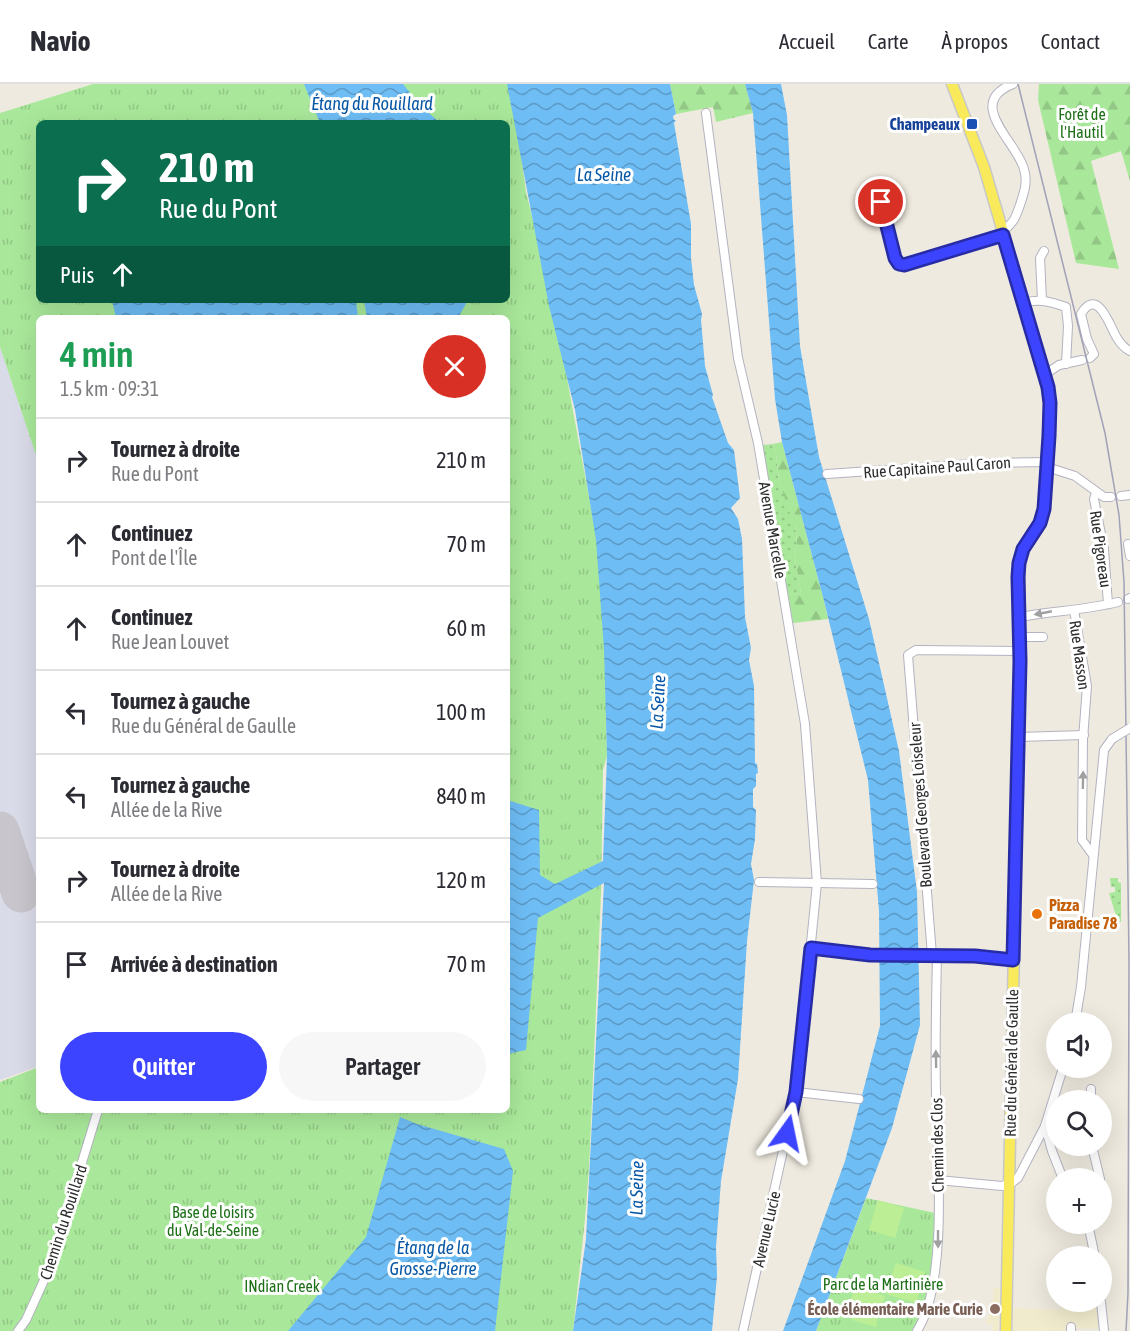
<!DOCTYPE html>
<html lang="fr">
<head>
<meta charset="utf-8">
<style>
  :root { --surface:#fff; --page:#f7f7f7; --text:#2b2b33; --muted:#7c7c81; --line:#e1e1e2; --accent:#3c44ff }
  body { margin:0; font-family:"Asap Condensed",sans-serif; background:var(--page); color:var(--text); height:100vh; display:flex; flex-direction:column; font-size:22px; white-space:nowrap }
  * { box-sizing:border-box; margin:0 }
  p { font-size:20px; color:var(--muted) }
  .icon { flex:none; width:33px; height:33px; fill:none; stroke:currentColor; stroke-width:2; stroke-linecap:round; stroke-linejoin:round }
  .map { position:relative; flex:1; overflow:hidden }
  .panel { position:absolute; left:36px; top:231px; width:474px; height:798px; display:flex; flex-direction:column; background:var(--surface); border-radius:9px; box-shadow:0 6px 24px #0002 }
  .panel>* { flex:none }
  .hud { position:absolute; left:36px; top:36px; width:474px; height:183px; border-radius:9px; box-shadow:0 6px 24px #0002; background:#0b6e4f; color:#fff; overflow:hidden }
  .fabs { position:absolute; left:1046px; top:928px; display:grid; gap:12px }
  .fabs a { display:grid; place-items:center; width:66px; height:66px; border-radius:50%; background:var(--surface); box-shadow:0 6px 24px #0002; font-size:30px }
  .pin { position:absolute; display:grid; place-items:center; width:51px; height:51px; color:#fff; margin:-26px; border:3px solid #fff; border-radius:50%; box-shadow:0 2px 6px #0007 }
  .me { position:absolute; width:66px; margin:-33px; rotate:12deg; stroke-linejoin:round; filter:drop-shadow(0 0 4px #0008) }
  .turn { display:flex; align-items:center; gap:21px; height:126px; padding:0 24px; font-size:27px }
  .turn .icon { width:78px; height:78px; stroke-width:2.5 }
  .turn b { display:block; font-size:42px; line-height:51px }
  .then { display:flex; align-items:center; height:57px; padding:0 24px; background:#0003; gap:12px; font-size:22px }
  .round { display:grid; place-items:center; flex:none; width:63px; height:63px; border-radius:32px; background:var(--page) }
  .head { display:flex; align-items:center; justify-content:space-between; height:102px; padding:0 24px }
  h1 { font-size:36px; font-weight:600; line-height:45px; color:#1e9e55 }
  .action { display:flex; gap:12px; margin-top:auto; padding:12px 24px }
  .action a { flex:1; height:69px; border-radius:36px; background:var(--accent); color:#fff; font-size:24px; font-weight:600; line-height:69px; text-align:center }
  .action a+a { background:var(--page); color:var(--text) }
  ul { padding:0; list-style:none }
  li { display:flex; align-items:center; gap:18px; height:84px; padding:0 24px; border-top:2px solid var(--line) }
  li div { flex:1 }
  li b { display:block; font-size:22px }
  li em { font-style:normal }
  header { display:flex; align-items:center; gap:36px; box-sizing:border-box; height:84px; padding:0 30px; background:var(--surface); border-bottom:2px solid var(--line) }
  header strong { font-size:28px }
  nav { display:flex; gap:33px; margin-inline-start:auto; font-size:21px }
  .map>svg:first-child { display:block }
  .education { fill:#f1ebce }
  .airport { fill:#dadbe8 }
  .grass { fill:url(#grass-dots) }
  .forest { fill:url(#forest-firs) }
  .park { fill:url(#park-tufts); fill-rule:evenodd }
  .pitch { fill:#bcef95 }
  .water { fill:url(#water-waves) }
  .lines { fill:none; stroke-linecap:round; stroke-linejoin:round }
  .runway { stroke:#c8c6cc; stroke-width:39 }
  .minor-casing { stroke:#b3b3c1; stroke-width:10 }
  .major-casing { stroke:#c8c8c8; stroke-width:13 }
  .minor { stroke:#fff; stroke-width:8 }
  .major { stroke:#f8ea5b; stroke-width:10 }
  .rail { stroke:#a1a1b8; stroke-width:1.5 }
  .minor-bridge-casing { stroke:#b3b3c1; stroke-width:10; stroke-linecap:butt }
  .minor-bridge { stroke:#fff; stroke-width:8 }
  .oneway { fill:#a0a0a0 }
  .route-casing { stroke:#272ca6; stroke-width:15 }
  .route { stroke:#3c44ff; stroke-width:10 }
  .transit-dot { fill:#1a4fb4; stroke:#fff; stroke-width:2 }
  .food-dot { fill:#e8710a; stroke:#fff; stroke-width:2 }
  .education-dot { fill:#8d6e63; stroke:#fff; stroke-width:2 }
  .labels { text-anchor:middle; stroke-width:6; stroke-linejoin:round; paint-order:stroke }
  .park-label { font-size:16px; fill:#1d7017; stroke:#fff }
  .transit-label { font-size:16px; font-weight:bold; fill:#164399; stroke:#fff; text-anchor:end }
  .street-label { font-size:16px; fill:#2d2d2d; stroke:#fff }
  .food-label { font-size:16px; font-weight:bold; fill:#c56008; stroke:#fff; text-anchor:start }
  .education-label { font-size:16px; font-weight:bold; fill:#785e54; stroke:#fff; text-anchor:end }
  .water-label { font-size:18px; font-style:italic; fill:#0758a7; stroke:#fff }
</style>
</head>
<body>
<header>
<strong>Navio</strong>
<nav><a>Accueil</a><a>Carte</a><a>À propos</a><a>Contact</a></nav>
</header>
<div class="map">
<svg width="1130" height="1247" viewBox="0 0 1130 1247">
  <defs>
    <pattern id="grass-dots" width="8" height="8" patternUnits="userSpaceOnUse" patternTransform="scale(1.5)"><rect width="8" height="8" fill="#a9e89a"/><path d="M2 2h.1M6 6h.1" fill="none" stroke="#92c785" stroke-width="1.8" stroke-linecap="round"/></pattern>
    <pattern id="forest-firs" width="22" height="20" patternUnits="userSpaceOnUse" patternTransform="scale(1.5)"><rect width="22" height="20" fill="#a9e89a"/><path d="M5 1l3.5 6h-7zM16 11l3.5 6h-7z" fill="#92c785"/></pattern>
    <pattern id="park-tufts" width="24" height="20" patternUnits="userSpaceOnUse" patternTransform="scale(1.5)"><rect width="24" height="20" fill="#a9e89a"/><path d="M3 7l-1-3M5 7V3M7 7l1-3M15 17l-1-3M17 17v-4M19 17l1-3" fill="none" stroke="#92c785"/></pattern>
    <pattern id="water-waves" width="16" height="10" patternUnits="userSpaceOnUse" patternTransform="scale(1.5)"><rect width="16" height="10" fill="#6ebdf5"/><path d="M0 5q4-4 8 0t8 0" fill="none" stroke="#5b9ac7"/></pattern>
  </defs>
  <rect width="100%" height="100%" fill="#efeadf"/>
  <g class="education">
    <path d="M994,1204H1000L999,1247H992L993,1240H986L992,1223Z"/>
    <path d="M1061,1218L1096,1221L1099,1245L1074,1244L1073,1247H1013V1224L1061,1226Z"/>
  </g>
  <path class="airport" d="M0,263L39,380V982L0,996Z"/>
  <g class="grass">
    <path d="M773,360L776,370L779,397L795,439L797,460L794,469L801,509L788,512L763,361Z"/>
    <path d="M1110,794H1118V798L1121,799V838H1118L1109,809L1115,808V803H1111Z"/>
  </g>
  <g class="forest">
    <path d="M670,0H745L753,29L716,38L713,23L676,30Z"/>
    <path d="M1039,0H1130V97L1121,67L1091,77L1119,185L1076,179L1038,16Z"/>
    <path d="M782,358L823,513L828,535L793,539L788,512L801,509L794,469L797,460L795,439L786,435V432L790,429L779,397L776,370L773,360Z"/>
  </g>
  <g class="park">
    <path d="M93,0H509L513,9L526,108L551,208L604,494L607,672L603,686L601,810L589,1085L585,1135L573,1247H0V998L39,983V1026H507V234H39V380L0,263V29ZM39,39H507V216H39Z"/>
    <path d="M866,1114L935,1129L933,1178L923,1231L913,1247H816Z"/>
  </g>
  <g class="pitch">
    <path d="M878,1116L904,1124L895,1154L869,1146Z"/>
    <path d="M896,1179L925,1188L916,1219L886,1210Z"/>
    <path d="M855,1203L885,1212L881,1227L850,1218Z"/>
    <path d="M856,1223L879,1230L876,1243L852,1236Z"/>
  </g>
  <g class="water">
    <path d="M304,0H403L418,19L440,39H320Z"/>
    <path d="M507,0H670L676,30L673,32L674,36H676L674,39L691,140V174L694,201L702,230L701,236L705,282L713,311L712,313L728,359L734,366L740,414L731,424L738,435L742,455L745,533L751,564L749,576L754,602L755,679L757,680L758,689L756,690V702L753,705V723L756,726L755,755L751,780L754,796L747,857L738,995L721,1097L716,1163L717,1192L712,1247H573L586,1155L604,799L538,834L526,966L507,970V716L539,726L540,791L555,800L603,777L607,672L604,565L596,456L575,326L549,222Z"/>
    <path d="M745,0H781L787,31L800,262L819,373L869,535L899,667L917,808L920,941L892,1044L816,1247H783L845,1077L880,942L879,827L868,696L823,513L782,358L775,315L753,29Z"/>
    <path d="M112,216H356L358,234H116Z"/>
    <path d="M364,216H468L458,234H367Z"/>
    <path d="M400,1033L417,1040L504,1065L513,1087L495,1247H288L366,1153Z"/>
  </g>
  <g class="lines">
    <path class="runway" d="M0,747L21,809"/>
    <g class="minor-casing">
      <g id="minor">
        <path d="M706,29L738,274L758,359L805,640L817,799L796,1008L743,1247"/>
        <path d="M881,118L895,174L899,180L904,181L1003,151"/>
        <path d="M1002,148C1014,138 1015,135 1020,121C1024,109 1028,98 1024,85C1017,58 964,19 1013,0"/>
        <path d="M1042,216L1040,174L1044,167"/>
        <path d="M1023,219C1039,214 1051,218 1066,223L1068,242L1066,280"/>
        <path d="M1090,274L1094,270L1087,255L1081,230C1098,202 1110,243 1117,254C1120,259 1124,264 1130,267"/>
        <path d="M1044,291L1059,281L1082,276"/>
        <path d="M1047,383L1075,392L1104,413H1111"/>
        <path d="M827,390L987,379L1047,378"/>
        <path d="M1096,409L1094,415L1104,465L1108,520"/>
        <path d="M1121,412L1130,411"/>
        <path d="M1128,460L1130,472"/>
        <path d="M1128,515L1130,514"/>
        <path d="M1074,526L1087,602L1083,655L1082,756L1093,771"/>
        <path d="M1020,533C1053,527 1086,526 1118,518"/>
        <path d="M1020,553H1043"/>
        <path d="M1018,653L1084,651"/>
        <path d="M759,798L873,800"/>
        <path d="M811,864L870,871L975,872L1013,876"/>
        <path d="M932,871L908,571L916,566L1020,567"/>
        <path d="M1075,939L1081,903L1104,666L1112,655"/>
        <path d="M1091,1005V1017"/>
        <path d="M796,1008L859,1015"/>
        <path d="M1045,1042L1052,1067L1063,1095"/>
        <path d="M1092,1062L1100,1095"/>
        <path d="M938,1096L1002,1102L1010,1100L1018,1094L1045,1042L1063,984"/>
        <path d="M1088,1140L1095,1173"/>
        <path d="M1101,1218L1104,1247"/>
        <path d="M18,1247L26,1236L50,1183L98,1026"/>
        <path d="M917,1247C949,1197 937,1069 936,1008C935,962 936,917 937,871"/>
        <path d="M1071,1247V1243"/>
      </g>
    </g>
    <g class="major-casing">
      <path id="major" d="M952,0L984,83L1043,285L1050,319L1044,425L1039,439L1023,465L1019,479L1020,577L1006,1247"/>
    </g>
    <use href="#minor" class="minor"/>
    <use href="#major" class="major"/>
    <path class="rail" d="M1018,0L1105,349L1119,431L1124,498L1129,876L1128,1209L1126,1247"/>
    <g class="minor-bridge-casing">
      <path id="minor-bridge" d="M1112,655L1130,644"/>
    </g>
    <use href="#minor-bridge" class="minor-bridge"/>
  </g>
  <defs><path id="oneway-solid" d="M-6-.8H1V-3.2L6.5 0L1 3.2V.8H-6Z" transform="scale(1.5)"/></defs>
  <g class="oneway">
    <use href="#oneway-solid" transform="translate(1043 529) rotate(169)"/>
    <use href="#oneway-solid" transform="translate(1083 696) rotate(-89)"/>
    <use href="#oneway-solid" transform="translate(936 975) rotate(-91)"/>
    <use href="#oneway-solid" transform="translate(938 1155) rotate(90)"/>
  </g>
  <g class="lines">
    <g class="route-casing">
      <path id="route" d="M787,1049L796,1008L811,864L870,871L975,872L1013,876L1020,577L1018,493L1019,479L1023,465L1040,439L1044,425L1049,352L1050,319L1048,303L1003,151L904,181L899,180L895,174L881,118"/>
    </g>
    <use href="#route" class="route"/>
  </g>
  <rect class="transit-dot" x="966" y="34" width="12" height="12" rx="3"/>
  <circle class="food-dot" cx="1037" cy="830" r="6"/>
  <circle class="education-dot" cx="995" cy="1225" r="6"/>
  <g class="labels">
    <g class="park-label">
      <text x="1082" y="36">Forêt de<tspan x="1082" dy="18">l'Hautil</tspan></text>
      <text x="213" y="1134">Base de loisirs<tspan x="213" dy="18">du Val-de-Seine</tspan></text>
      <text x="883" y="1206">Parc de la Martinière</text>
      <text x="282" y="1208">INdian Creek</text>
    </g>
    <g class="transit-label">
      <text x="960" y="46">Champeaux</text>
    </g>
    <g class="street-label">
      <text transform="translate(937 383) rotate(-4)" y="6">Rue Capitaine Paul Caron</text>
      <text transform="translate(773 446) rotate(80)" y="6">Avenue Marcelle</text>
      <text transform="translate(1101 465) rotate(82)" y="6">Rue Pigoreau</text>
      <text transform="translate(1080 571) rotate(82)" y="6">Rue Masson</text>
      <text transform="translate(920 721) rotate(-94)" y="6">Boulevard Georges Loiseleur</text>
      <text transform="translate(1011 979) rotate(-89)" y="6">Rue du Général de Gaulle</text>
      <text transform="translate(937 1061) rotate(-91)" y="6">Chemin des Clos</text>
      <text transform="translate(63 1138) rotate(-72)" y="6">Chemin du Rouillard</text>
      <text transform="translate(766 1145) rotate(-77)" y="6">Avenue Lucie</text>
    </g>
    <g class="food-label">
      <text x="1049" y="827">Pizza<tspan x="1049" dy="18">Paradise 78</tspan></text>
    </g>
    <g class="education-label">
      <text x="983" y="1231">École élémentaire Marie Curie</text>
    </g>
    <g class="water-label">
      <text x="372" y="26">Étang du Rouillard</text>
      <text x="604" y="97">La Seine</text>
      <text transform="translate(658 618) rotate(-87)" y="6">La Seine</text>
      <text transform="translate(637 1104) rotate(-89)" y="6">La Seine</text>
      <text x="433" y="1170">Étang de la<tspan x="433" dy="21">Grosse-Pierre</tspan></text>
    </g>
  </g>
</svg>
<div class="fabs">
<a><svg class="icon" aria-label="sound" viewBox="0 0 24 24"><path d="M4 9h4l5-4v14l-5-4H4zM17 9q2 3 0 6"/></svg></a>
<a><svg class="icon" aria-label="search" viewBox="0 0 24 24"><circle cx="10" cy="10" r="6"/><path d="M15 15l6 6"/></svg></a>
<a>+</a>
<a>−</a>
</div>
<div class="pin" style="left:881px;top:118px;background:#d93025"><svg class="icon" aria-label="arrive" viewBox="0 0 24 24"><path d="M6 21V4h12l-3 4 3 4H6"/></svg></div>
<svg class="me" style="left:787px;top:1049px" viewBox="-20 -20 40 40"><path d="M0-17L14 15 0 8-14 15z" fill="#3c44ff" stroke="#fff" stroke-width="4"/></svg>
<div class="hud">
<div class="turn"><svg class="icon" aria-label="right" viewBox="0 0 24 24"><path d="M7 20v-9h11M14 6l5 5-5 5"/></svg><div><b>210 m</b>Rue du Pont</div></div>
<div class="then">Puis<svg class="icon" aria-label="ahead" viewBox="0 0 24 24"><path d="M12 20V5M6 11l6-6 6 6"/></svg></div>
</div>
<section class="panel">
<div class="head"><div><h1>4 min</h1><p>1.5 km · 09:31</p></div><a class="round" style="background:#d93025;color:#fff"><svg class="icon" aria-label="close" viewBox="0 0 24 24"><path d="M6 6l12 12M18 6L6 18"/></svg></a></div>
<ul>
<li><svg class="icon" aria-label="right" viewBox="0 0 24 24"><path d="M7 20v-9h11M14 6l5 5-5 5"/></svg><div><b>Tournez à droite</b><p>Rue du Pont</p></div><em>210 m</em></li>
<li><svg class="icon" aria-label="ahead" viewBox="0 0 24 24"><path d="M12 20V5M6 11l6-6 6 6"/></svg><div><b>Continuez</b><p>Pont de l'Île</p></div><em>70 m</em></li>
<li><svg class="icon" aria-label="ahead" viewBox="0 0 24 24"><path d="M12 20V5M6 11l6-6 6 6"/></svg><div><b>Continuez</b><p>Rue Jean Louvet</p></div><em>60 m</em></li>
<li><svg class="icon" aria-label="left" viewBox="0 0 24 24"><path d="M17 20v-9H6M10 6l-5 5 5 5"/></svg><div><b>Tournez à gauche</b><p>Rue du Général de Gaulle</p></div><em>100 m</em></li>
<li><svg class="icon" aria-label="left" viewBox="0 0 24 24"><path d="M17 20v-9H6M10 6l-5 5 5 5"/></svg><div><b>Tournez à gauche</b><p>Allée de la Rive</p></div><em>840 m</em></li>
<li><svg class="icon" aria-label="right" viewBox="0 0 24 24"><path d="M7 20v-9h11M14 6l5 5-5 5"/></svg><div><b>Tournez à droite</b><p>Allée de la Rive</p></div><em>120 m</em></li>
<li><svg class="icon" aria-label="arrive" viewBox="0 0 24 24"><path d="M6 21V4h12l-3 4 3 4H6"/></svg><div><b>Arrivée à destination</b></div><em>70 m</em></li>
</ul>
<div class="action"><a>Quitter</a><a>Partager</a></div>
</section>
</div>
</body>
</html>
